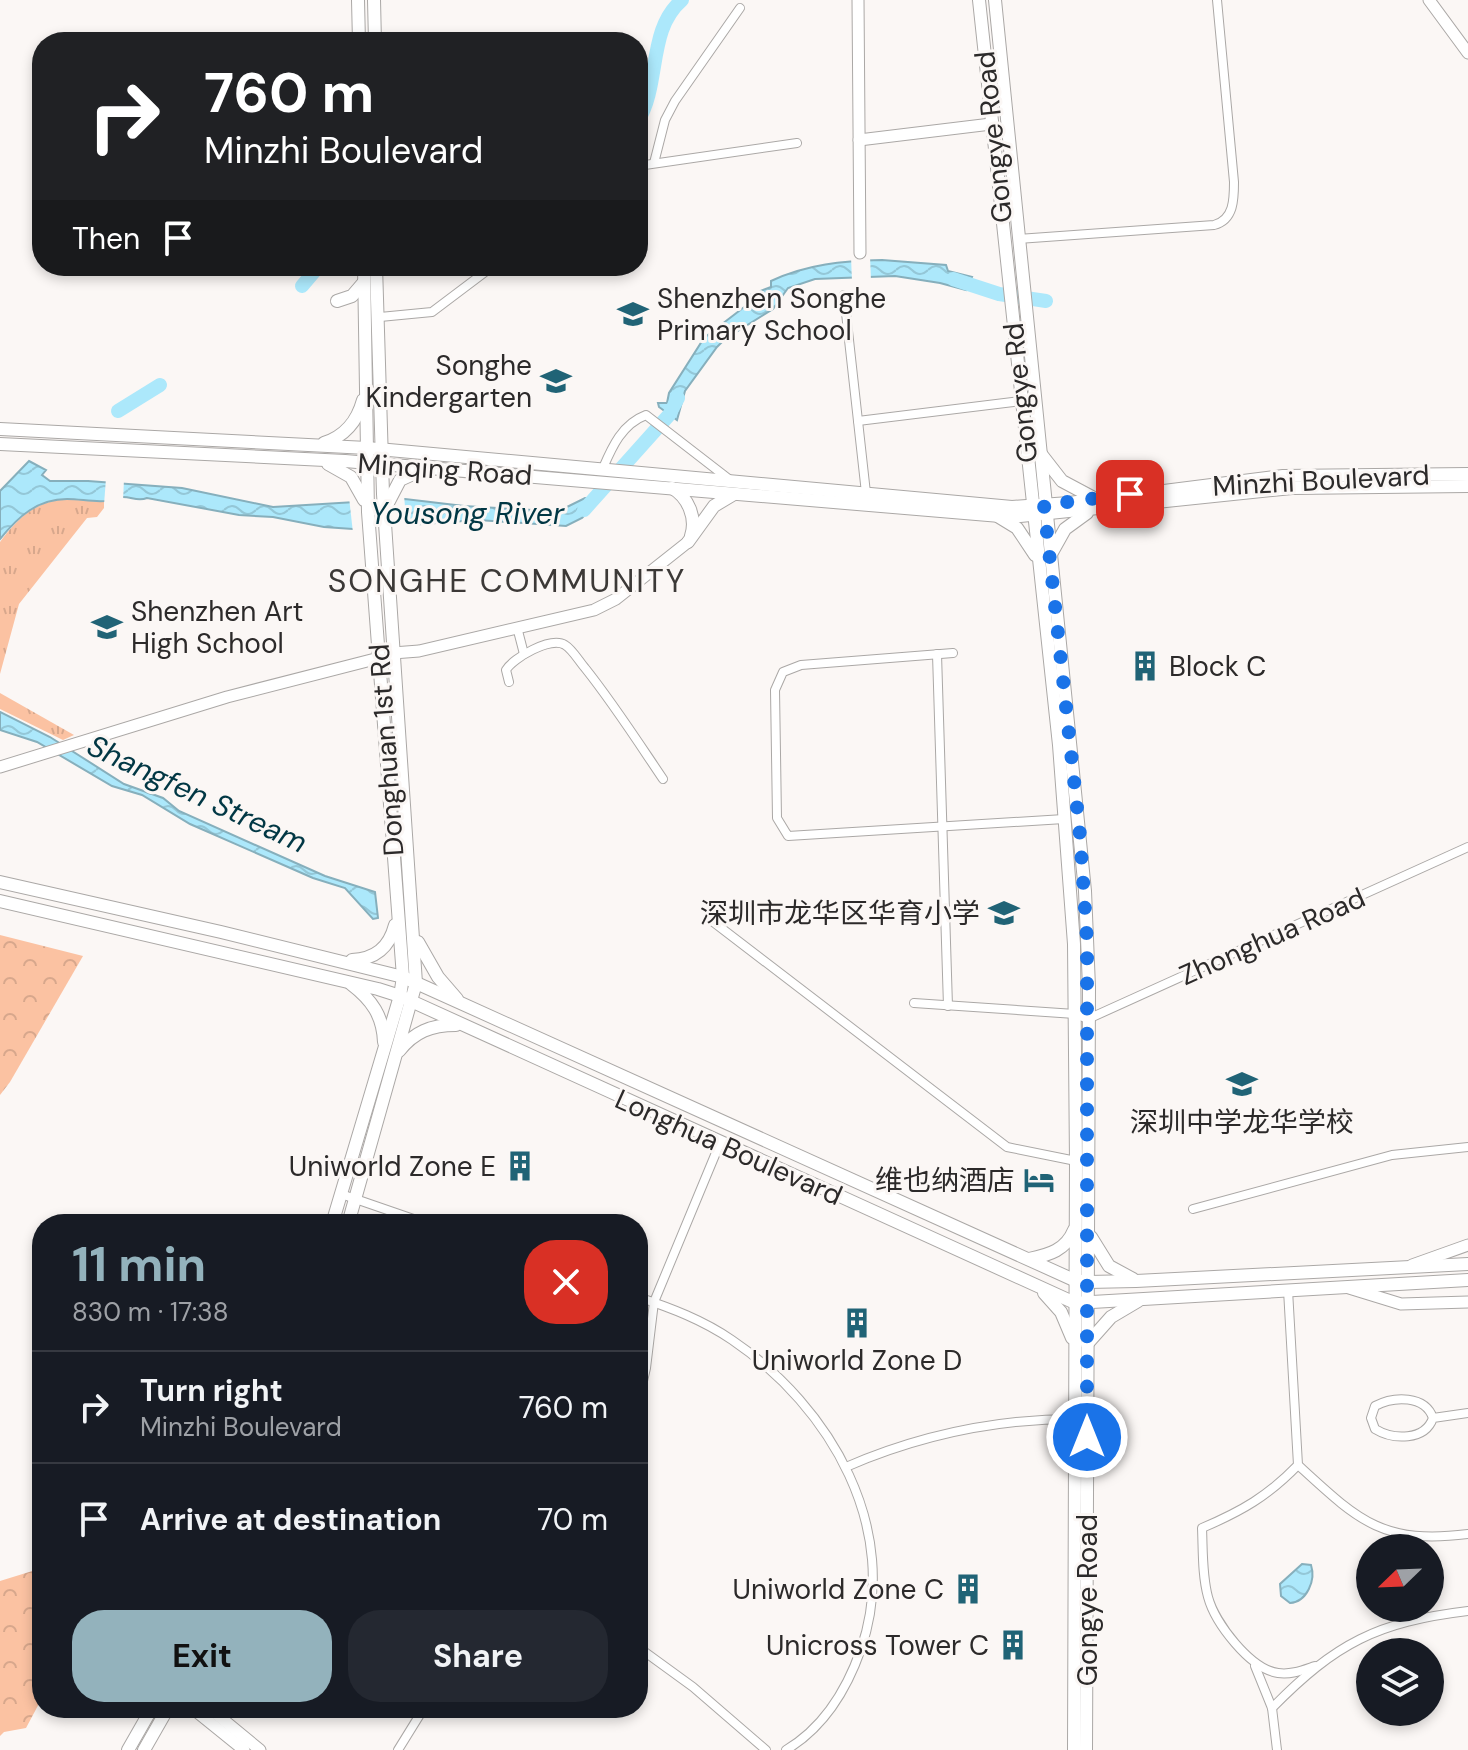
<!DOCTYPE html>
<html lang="en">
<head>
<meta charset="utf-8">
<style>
  :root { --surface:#171b24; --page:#242831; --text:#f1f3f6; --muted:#9ea1a6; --line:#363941; --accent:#93b2bc }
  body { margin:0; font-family:"DM Sans","Noto Sans SC",sans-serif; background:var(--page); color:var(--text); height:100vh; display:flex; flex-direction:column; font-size:30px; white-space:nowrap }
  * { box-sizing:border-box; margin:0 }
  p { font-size:26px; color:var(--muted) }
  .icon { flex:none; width:44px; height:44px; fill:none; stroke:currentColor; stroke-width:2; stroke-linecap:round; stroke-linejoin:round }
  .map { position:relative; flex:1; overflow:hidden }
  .drawer { position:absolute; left:32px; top:1214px; width:616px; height:504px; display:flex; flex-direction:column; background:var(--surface); border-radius:32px; box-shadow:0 4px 12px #0003 }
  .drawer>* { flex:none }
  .banner { position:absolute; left:32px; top:32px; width:616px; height:244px; border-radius:32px; box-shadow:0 4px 12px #0003; background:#202124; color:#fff; overflow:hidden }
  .needle { width:52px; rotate:247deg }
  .fabs { position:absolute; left:1356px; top:1534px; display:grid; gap:16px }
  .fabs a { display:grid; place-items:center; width:88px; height:88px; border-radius:50%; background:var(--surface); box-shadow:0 4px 12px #0003; font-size:40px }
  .pin { position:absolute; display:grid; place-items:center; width:68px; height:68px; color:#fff; margin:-34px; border-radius:16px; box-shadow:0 4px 12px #0006 }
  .me { position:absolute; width:88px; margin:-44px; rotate:0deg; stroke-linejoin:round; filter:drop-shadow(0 0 6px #0008) }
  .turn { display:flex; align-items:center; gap:28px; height:168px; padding:0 40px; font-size:36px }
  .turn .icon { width:104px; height:104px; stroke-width:2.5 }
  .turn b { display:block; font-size:56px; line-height:68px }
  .then { display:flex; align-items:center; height:76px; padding:0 40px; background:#0003; gap:16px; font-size:30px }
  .round { display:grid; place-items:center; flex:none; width:84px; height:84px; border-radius:32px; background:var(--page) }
  .overview { display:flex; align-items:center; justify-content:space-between; height:136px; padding:0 40px }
  h1 { font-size:48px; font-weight:700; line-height:60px; color:var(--accent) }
  .action { display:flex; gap:16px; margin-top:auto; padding:16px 40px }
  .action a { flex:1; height:92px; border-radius:32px; background:var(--accent); color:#111; font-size:32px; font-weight:700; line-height:92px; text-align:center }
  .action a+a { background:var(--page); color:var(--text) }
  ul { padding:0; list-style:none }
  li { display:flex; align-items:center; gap:24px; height:112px; padding:0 40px; border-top:2px solid var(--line) }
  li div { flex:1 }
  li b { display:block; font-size:30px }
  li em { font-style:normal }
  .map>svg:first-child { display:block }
  .grass { fill:url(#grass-tufts) }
  .forest { fill:url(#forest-crowns) }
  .water { fill:url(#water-waves); stroke:#86afbc; stroke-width:2 }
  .pier { fill:#fbf7f5 }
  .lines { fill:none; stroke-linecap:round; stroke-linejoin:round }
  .river { stroke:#ace8fb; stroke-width:14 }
  .street-casing { stroke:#aba8a6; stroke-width:10 }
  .secondary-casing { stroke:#aba8a6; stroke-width:13 }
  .primary-casing { stroke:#aba8a6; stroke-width:14 }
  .street { stroke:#fff; stroke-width:8 }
  .secondary { stroke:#fff; stroke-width:11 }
  .primary { stroke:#fff; stroke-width:12 }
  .route { stroke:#1a73e8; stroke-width:14; stroke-dasharray:0 25.2 }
  .labels { text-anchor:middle; stroke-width:6; stroke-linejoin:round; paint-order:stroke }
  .street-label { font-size:28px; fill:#2c2a2a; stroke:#fbf7f5 }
  .poi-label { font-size:28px; fill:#2c2a2a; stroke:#fbf7f5; text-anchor:end }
  .water-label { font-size:30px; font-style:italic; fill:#013744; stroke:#fbf7f5 }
  .quarter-label { font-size:32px; letter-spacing:2px; fill:#3c3937; stroke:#fbf7f5 }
</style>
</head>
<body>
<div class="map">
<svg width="1468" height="1750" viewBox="0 0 1468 1750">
  <defs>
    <pattern id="grass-tufts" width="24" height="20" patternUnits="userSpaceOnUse" patternTransform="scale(2)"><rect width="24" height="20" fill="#fbc2a2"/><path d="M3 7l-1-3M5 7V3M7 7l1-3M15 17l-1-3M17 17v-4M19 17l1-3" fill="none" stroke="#d7a78c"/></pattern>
    <pattern id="forest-crowns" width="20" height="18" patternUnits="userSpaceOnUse" patternTransform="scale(2)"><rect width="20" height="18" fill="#fbc2a2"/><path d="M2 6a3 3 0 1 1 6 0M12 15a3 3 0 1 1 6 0" fill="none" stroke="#d7a78c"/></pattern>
    <pattern id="water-waves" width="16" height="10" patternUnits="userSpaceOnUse" patternTransform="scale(2)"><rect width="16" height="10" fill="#ace8fb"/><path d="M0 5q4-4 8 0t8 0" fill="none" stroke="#94c7d7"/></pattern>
  </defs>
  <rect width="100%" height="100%" fill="#fbf7f5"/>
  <g class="grass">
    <path d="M65,499L104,501V508L97,517L87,518L19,604L0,674V542C18,518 34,502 65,499Z"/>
    <path d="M0,693L74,735L63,740L0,709Z"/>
  </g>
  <g class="forest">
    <path d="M0,935L83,956L10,1082L0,1095Z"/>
    <path d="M42,1568V1698L26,1728L4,1732L0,1736V1581Z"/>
  </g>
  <g class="water">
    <path d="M882,260L946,265L948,271L972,277L966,290L940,283L895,276L815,279L788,288L773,309L725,339L717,347L685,391L677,420L659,407L658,403H667L669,393L704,338L752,301L750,295L771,287V281C807,264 843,261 882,260Z"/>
    <path d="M29,461L46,470L42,475L50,481H88L182,488L273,507L405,499L464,506L549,511L567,507L585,498L600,499L582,518L566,526L478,520L353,529L324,527L273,517L239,515L147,498C138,502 132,497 123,497C117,497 111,500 105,501C92,502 80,499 67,499C37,499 18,517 0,539V491Z"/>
    <path d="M0,712L50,737L124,784L163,798L179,811L325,876L375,892L378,918L373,919L345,888L313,878L190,824L142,795L112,786L37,742L0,730Z"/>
    <path d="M1302,1564L1311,1565C1316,1580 1307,1602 1290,1603L1281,1596L1280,1584Z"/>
  </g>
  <g class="pier">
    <path d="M851,256H870L871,281L852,282Z"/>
    <path d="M106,478L124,479L123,501L104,505Z"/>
    <path d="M404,495L407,530L353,533L349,497Z"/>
  </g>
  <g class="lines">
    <g class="river">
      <path d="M638,121C661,83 647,30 682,0"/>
      <path d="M953,279L999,294L1046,301"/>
      <path d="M302,286L319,266"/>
      <path d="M118,411L160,385"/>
      <path d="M584,510L669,415L678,398"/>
    </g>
    <g class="street-casing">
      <g id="street">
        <path d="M654,163L665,120L675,101L740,8"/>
        <path d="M638,166L797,143"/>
        <path d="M1018,239L1214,225C1234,220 1234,199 1234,182L1217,0"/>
        <path d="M844,295L866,493"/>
        <path d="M380,317L432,312L493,266"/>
        <path d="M858,421L1021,401"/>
        <path d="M603,468C612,447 622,424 646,415L730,480"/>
        <path d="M517,627L524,654"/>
        <path d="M953,653L801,665L783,672L775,690L777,818L788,836L1064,819"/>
        <path d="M937,654L948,1006"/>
        <path d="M509,682L506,670C513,658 551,636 565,645C572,649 579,661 585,668C613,703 638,742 663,779"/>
        <path d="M712,921L1007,1147L1076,1161"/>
        <path d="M914,1003L1075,1014L1088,1019L1468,847"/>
        <path d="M341,1194L428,1224"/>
        <path d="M1193,1209L1392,1155L1468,1147"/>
        <path d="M1288,1290L1298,1465C1358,1520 1382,1545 1468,1534"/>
        <path d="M638,1297C671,1308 703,1320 732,1340C831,1407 902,1530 861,1649C847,1689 823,1728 786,1750"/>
        <path d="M638,1402L646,1368L654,1302L720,1143"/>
        <path d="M1433,1418C1425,1395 1394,1396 1375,1406L1371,1418L1375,1429C1393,1440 1425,1441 1433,1418L1468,1413"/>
        <path d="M1298,1465C1268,1496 1242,1511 1202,1528C1203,1550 1202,1575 1208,1597C1215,1623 1250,1669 1278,1673C1291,1675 1303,1670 1315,1666"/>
        <path d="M846,1467C920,1435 995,1419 1075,1419"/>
        <path d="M638,1647L693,1687L766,1750"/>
        <path d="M1255,1666L1272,1708L1277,1750"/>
        <path d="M1272,1708C1336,1643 1377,1622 1468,1611"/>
        <path d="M398,1750L424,1708"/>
      </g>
    </g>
    <g class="secondary-casing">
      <g id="secondary">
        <path d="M858,0L860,253"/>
        <path d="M1429,0L1468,53"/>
        <path d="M859,140L991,124"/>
        <path d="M393,653L419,651L594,610L616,599L688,542"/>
        <path d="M0,767L227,697L379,658"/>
        <path d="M1412,1265L1468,1245"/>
        <path d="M1349,1288L1401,1304L1468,1302"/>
        <path d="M192,1708L244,1750"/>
        <path d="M209,1708L260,1750"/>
      </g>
    </g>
    <g class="primary-casing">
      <g id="primary">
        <path d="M358,0L359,42"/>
        <path d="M374,0L375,42"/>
        <path d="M979,0L1059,745L1074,944L1076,1161L1074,1750"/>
        <path d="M995,0L1085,891L1089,987L1086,1750"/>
        <path d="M337,301L352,296L364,282"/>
        <path d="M0,429L367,448L1012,507L1069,503L1283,476L1468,474"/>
        <path d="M324,443C345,436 357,422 363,400"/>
        <path d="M0,444L345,461L1012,517L1292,488L1468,486"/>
        <path d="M1041,454L1062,481L1092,497"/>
        <path d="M328,464L351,477L364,500"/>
        <path d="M672,488C688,497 697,518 691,536"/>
        <path d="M387,505L400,480L422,470"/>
        <path d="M999,517L1017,528L1035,555"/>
        <path d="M688,542L714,506L734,494"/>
        <path d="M1051,554L1065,529L1087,513"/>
        <path d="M0,882L221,932L403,977L1074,1280L1088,1282L1136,1281L1468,1264"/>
        <path d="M0,901L378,989L400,996L1075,1303L1468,1280"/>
        <path d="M418,942L438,977L457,999"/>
        <path d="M352,960C375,959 389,948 395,925"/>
        <path d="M351,984C372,1000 383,1016 384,1042"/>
        <path d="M399,1051C414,1032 431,1025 456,1025"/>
        <path d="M332,1224L400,996L403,977L368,512L364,266"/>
        <path d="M348,1224L416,983L383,494L376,266"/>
        <path d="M1091,1237L1109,1266L1133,1279"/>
        <path d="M1029,1259C1049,1255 1066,1250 1074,1230"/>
        <path d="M1044,1293L1061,1312L1072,1338"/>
        <path d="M1087,1344L1111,1317L1138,1301"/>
        <path d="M128,1750L152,1708"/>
        <path d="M144,1750L168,1708"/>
      </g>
    </g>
    <use href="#street" class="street"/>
    <use href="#secondary" class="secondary"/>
    <use href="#primary" class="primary"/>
  </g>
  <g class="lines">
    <path class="route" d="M1087,1437V940L1080,835L1044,505L1130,494"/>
  </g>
  <defs>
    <g id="school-bare" transform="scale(2.4)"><path d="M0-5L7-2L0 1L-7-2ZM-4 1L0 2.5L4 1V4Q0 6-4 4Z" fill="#206376" stroke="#fbf7f5" stroke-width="2.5" paint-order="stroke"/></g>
    <g id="building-bare" transform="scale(2.4)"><path d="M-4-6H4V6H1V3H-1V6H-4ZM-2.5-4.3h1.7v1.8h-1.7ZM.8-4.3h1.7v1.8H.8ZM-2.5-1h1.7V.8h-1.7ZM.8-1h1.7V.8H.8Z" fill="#206376" stroke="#fbf7f5" stroke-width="2.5" paint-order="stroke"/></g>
    <g id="hotel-bare" transform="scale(2.4)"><path d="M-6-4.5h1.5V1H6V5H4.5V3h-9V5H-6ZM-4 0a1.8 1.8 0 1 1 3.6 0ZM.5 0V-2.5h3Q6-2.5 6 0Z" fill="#206376" stroke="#fbf7f5" stroke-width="2.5" paint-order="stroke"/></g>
  </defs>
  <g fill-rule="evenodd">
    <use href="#school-bare" x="633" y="314"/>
    <use href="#school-bare" x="556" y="381"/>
    <use href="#school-bare" x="107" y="627"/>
    <use href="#building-bare" x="1145" y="666"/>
    <use href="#school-bare" x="1004" y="913"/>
    <use href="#school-bare" x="1242" y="1084"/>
    <use href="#building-bare" x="520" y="1166"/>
    <use href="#hotel-bare" x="1039" y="1180"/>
    <use href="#building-bare" x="857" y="1323"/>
    <use href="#building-bare" x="968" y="1589"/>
    <use href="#building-bare" x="1013" y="1645"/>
  </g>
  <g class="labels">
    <g class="street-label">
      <text transform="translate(993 137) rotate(-96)" y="10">Gongye Road</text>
      <text transform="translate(1020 393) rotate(-96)" y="10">Gongye Rd</text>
      <text transform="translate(445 469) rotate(4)" y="10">Minqing Road</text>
      <text transform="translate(1321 480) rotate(-3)" y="10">Minzhi Boulevard</text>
      <text transform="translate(386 750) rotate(-94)" y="10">Donghuan 1st Rd</text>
      <text transform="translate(1272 936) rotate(-24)" y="10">Zhonghua Road</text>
      <text transform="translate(729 1147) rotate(24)" y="10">Longhua Boulevard</text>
      <text transform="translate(1087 1600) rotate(-90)" y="10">Gongye Road</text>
    </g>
    <g class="poi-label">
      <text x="657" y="308" text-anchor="start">Shenzhen Songhe<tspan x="657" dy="32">Primary School</tspan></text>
      <text x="532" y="375">Songhe<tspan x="532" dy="32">Kindergarten</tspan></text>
      <text x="131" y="621" text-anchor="start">Shenzhen Art<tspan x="131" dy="32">High School</tspan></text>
      <text x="1169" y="676" text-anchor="start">Block C</text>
      <text x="980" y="923">深圳市龙华区华育小学</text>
      <text x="1242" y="1132" text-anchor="middle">深圳中学龙华学校</text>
      <text x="496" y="1176">Uniworld Zone E</text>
      <text x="1015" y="1190">维也纳酒店</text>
      <text x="857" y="1370" text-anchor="middle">Uniworld Zone D</text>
      <text x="944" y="1599">Uniworld Zone C</text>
      <text x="989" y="1655">Unicross Tower C</text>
    </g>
    <g class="water-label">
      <text x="467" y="524">Yousong River</text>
      <text transform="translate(197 794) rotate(25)" y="10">Shangfen Stream</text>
    </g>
    <g class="quarter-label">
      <text x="507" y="592">SONGHE COMMUNITY</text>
    </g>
  </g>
</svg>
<div class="fabs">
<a><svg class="needle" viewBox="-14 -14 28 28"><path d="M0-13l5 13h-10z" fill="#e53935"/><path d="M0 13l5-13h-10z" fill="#9ea1a6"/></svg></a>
<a><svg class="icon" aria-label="layers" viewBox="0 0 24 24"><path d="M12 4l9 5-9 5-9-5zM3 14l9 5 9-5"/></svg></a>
</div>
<div class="pin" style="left:1130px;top:494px;background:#d93025"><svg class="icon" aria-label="arrive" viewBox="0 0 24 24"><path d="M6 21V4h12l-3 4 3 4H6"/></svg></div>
<svg class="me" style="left:1087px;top:1437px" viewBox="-20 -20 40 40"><circle r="17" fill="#1a73e8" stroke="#fff" stroke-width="3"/><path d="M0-11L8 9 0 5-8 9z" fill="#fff"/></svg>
<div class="banner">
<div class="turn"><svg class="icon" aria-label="right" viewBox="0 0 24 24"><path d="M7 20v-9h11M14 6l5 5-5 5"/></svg><div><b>760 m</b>Minzhi Boulevard</div></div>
<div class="then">Then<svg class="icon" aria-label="arrive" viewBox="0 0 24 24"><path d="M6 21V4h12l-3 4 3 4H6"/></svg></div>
</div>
<section class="drawer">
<div class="overview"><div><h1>11 min</h1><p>830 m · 17:38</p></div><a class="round" style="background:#d93025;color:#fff"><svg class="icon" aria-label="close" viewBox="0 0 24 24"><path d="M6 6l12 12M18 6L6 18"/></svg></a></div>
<ul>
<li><svg class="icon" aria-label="right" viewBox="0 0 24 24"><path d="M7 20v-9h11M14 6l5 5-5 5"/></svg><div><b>Turn right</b><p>Minzhi Boulevard</p></div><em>760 m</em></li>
<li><svg class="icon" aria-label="arrive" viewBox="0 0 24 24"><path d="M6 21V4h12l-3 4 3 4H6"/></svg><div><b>Arrive at destination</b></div><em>70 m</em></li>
</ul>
<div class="action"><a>Exit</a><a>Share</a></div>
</section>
</div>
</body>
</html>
